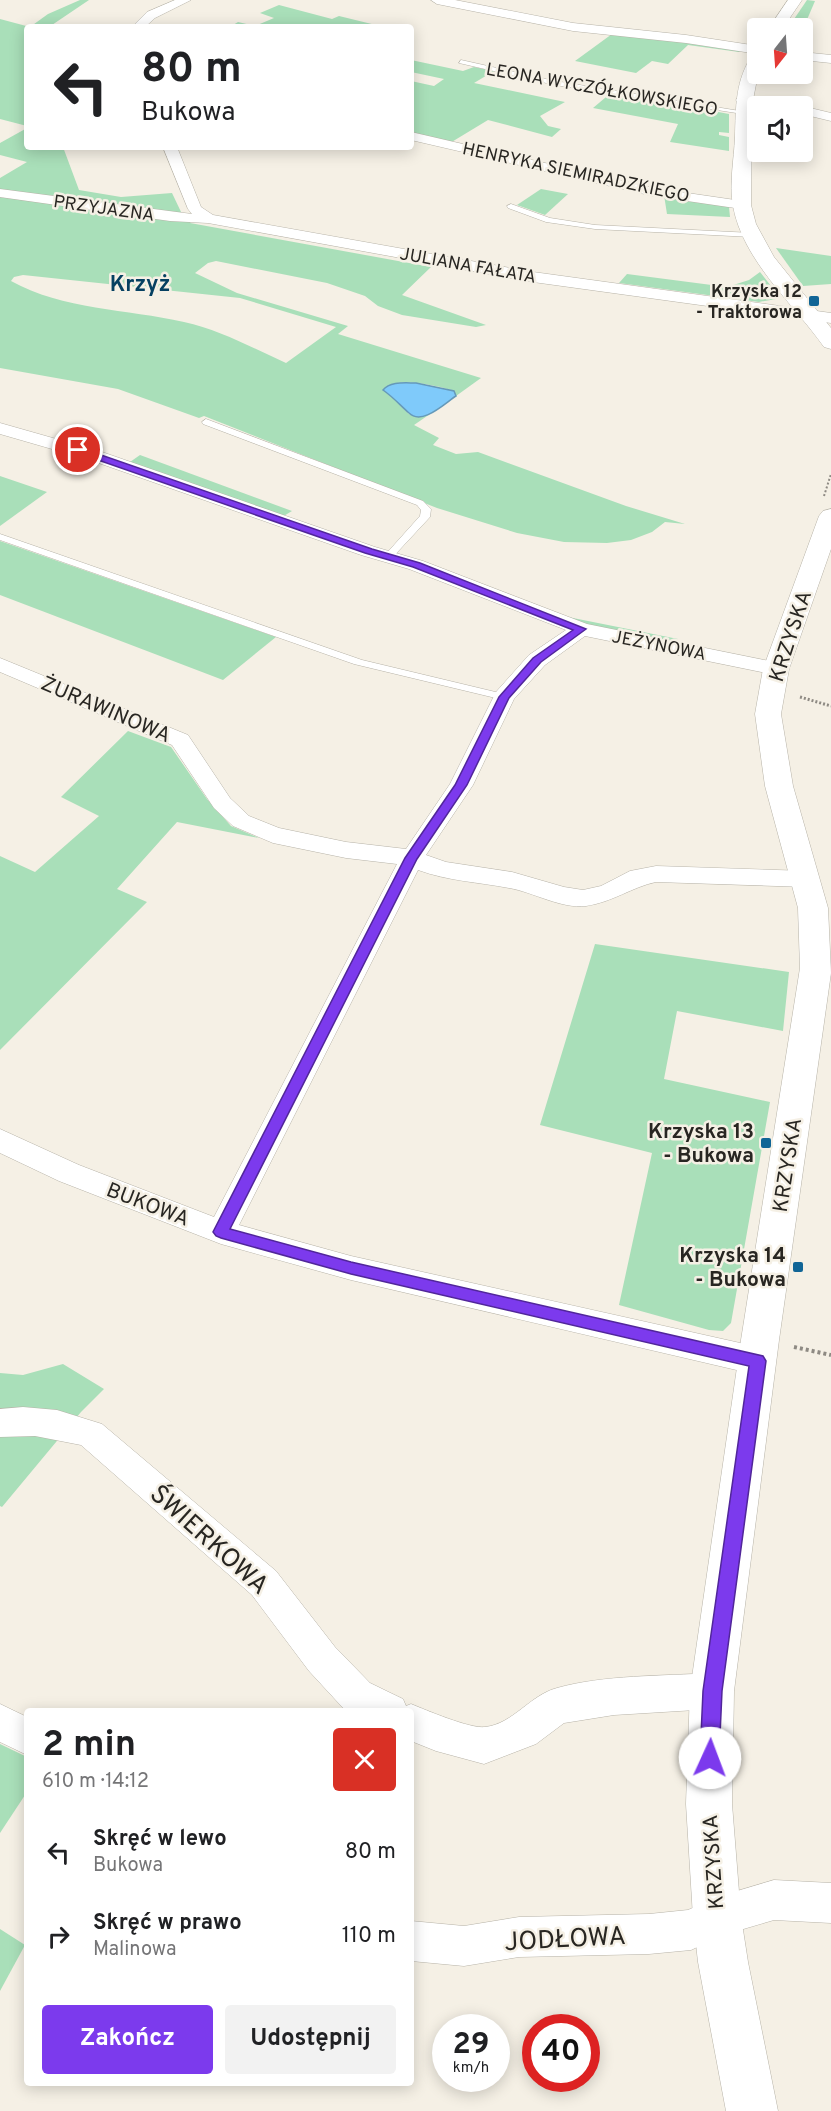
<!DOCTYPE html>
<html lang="pl">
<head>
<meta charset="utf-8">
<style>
  :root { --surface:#fff; --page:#f2f2f2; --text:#202124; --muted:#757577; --accent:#7c3aed }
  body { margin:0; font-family:Overpass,sans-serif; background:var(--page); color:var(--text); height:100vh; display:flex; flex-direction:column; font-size:22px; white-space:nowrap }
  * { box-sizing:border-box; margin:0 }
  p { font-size:20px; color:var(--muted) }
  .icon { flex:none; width:33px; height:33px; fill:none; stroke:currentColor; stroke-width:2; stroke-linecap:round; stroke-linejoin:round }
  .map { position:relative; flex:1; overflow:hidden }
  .details { position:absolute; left:24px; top:1708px; width:390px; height:378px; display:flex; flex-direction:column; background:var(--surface); border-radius:6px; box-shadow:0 3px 15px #0003 }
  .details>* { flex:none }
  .guide { position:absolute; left:24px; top:24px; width:390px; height:126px; border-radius:6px; box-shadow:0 3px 15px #0003; background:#fff; color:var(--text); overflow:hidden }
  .needle { width:39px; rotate:197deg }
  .fabs { position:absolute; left:747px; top:18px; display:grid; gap:12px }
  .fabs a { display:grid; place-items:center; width:66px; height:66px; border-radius:6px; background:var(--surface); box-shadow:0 3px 15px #0003; font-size:30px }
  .speed { position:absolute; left:432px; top:2014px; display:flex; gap:12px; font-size:30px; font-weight:700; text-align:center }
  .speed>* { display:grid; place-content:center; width:78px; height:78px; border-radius:50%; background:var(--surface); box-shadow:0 3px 15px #0003; line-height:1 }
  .speed small { font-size:15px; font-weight:400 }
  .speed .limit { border:9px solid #d22; background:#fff; color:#111 }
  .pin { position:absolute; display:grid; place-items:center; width:51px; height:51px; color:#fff; margin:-26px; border:3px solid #fff; border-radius:50%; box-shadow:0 2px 6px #0007 }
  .me { position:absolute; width:66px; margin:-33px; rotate:2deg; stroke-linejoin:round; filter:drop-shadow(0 0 4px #0008) }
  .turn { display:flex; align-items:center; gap:21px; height:126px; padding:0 18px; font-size:27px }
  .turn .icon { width:78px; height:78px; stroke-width:2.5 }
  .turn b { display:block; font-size:42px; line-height:51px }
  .round { display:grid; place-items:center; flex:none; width:63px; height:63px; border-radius:6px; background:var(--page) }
  .head { display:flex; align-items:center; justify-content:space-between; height:102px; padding:0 18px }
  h1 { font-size:36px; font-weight:700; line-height:45px }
  .action { display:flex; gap:12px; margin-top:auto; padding:12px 18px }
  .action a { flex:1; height:69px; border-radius:6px; background:var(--accent); color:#fff; font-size:24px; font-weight:700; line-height:69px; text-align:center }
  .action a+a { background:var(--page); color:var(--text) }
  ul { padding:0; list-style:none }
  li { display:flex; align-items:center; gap:18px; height:84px; padding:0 18px }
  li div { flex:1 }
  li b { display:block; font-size:22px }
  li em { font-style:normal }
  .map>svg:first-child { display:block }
  .green { fill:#a9dfb9; fill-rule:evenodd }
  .water { fill:#7fcafa; stroke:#6599b9; stroke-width:1.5 }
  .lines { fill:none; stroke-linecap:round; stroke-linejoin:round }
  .lane-casing { stroke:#b7b3a8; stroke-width:1 }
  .street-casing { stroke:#b7b3a8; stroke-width:1 }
  .secondary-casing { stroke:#b7b3a8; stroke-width:1 }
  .path-far2 { stroke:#8e8a83; stroke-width:2; stroke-dasharray:2 2; stroke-linecap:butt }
  .path-far1 { stroke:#8e8a83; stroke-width:3; stroke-dasharray:2 2; stroke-linecap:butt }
  .path { stroke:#8e8a83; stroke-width:4; stroke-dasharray:3 3; stroke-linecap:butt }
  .lane { fill:#fff; fill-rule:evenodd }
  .street { fill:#fff; fill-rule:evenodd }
  .secondary { fill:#fff; fill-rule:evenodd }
  .route { fill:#7c3aed; stroke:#51269a; stroke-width:1.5 }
  .poi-dot { fill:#116596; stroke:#f5f0e5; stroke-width:2 }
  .labels { text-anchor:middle; stroke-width:5; stroke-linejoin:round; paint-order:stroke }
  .far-street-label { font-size:18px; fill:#282622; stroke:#f5f0e5 }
  .far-poi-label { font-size:18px; font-weight:bold; fill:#282622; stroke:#f5f0e5; text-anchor:end }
  .street-label { font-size:21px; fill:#282622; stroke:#f5f0e5 }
  .poi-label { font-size:21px; font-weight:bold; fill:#282622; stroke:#f5f0e5; text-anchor:end }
  .far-district-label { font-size:22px; font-weight:bold; fill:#054061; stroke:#f5f0e5 }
  .near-street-label { font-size:26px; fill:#282622; stroke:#f5f0e5 }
</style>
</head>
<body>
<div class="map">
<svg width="831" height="2111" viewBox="0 0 831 2111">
  <rect width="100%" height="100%" fill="#f5f0e5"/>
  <g class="green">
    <path d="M80,0H89L49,27H27V126L0,119V19L30,27L48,14Z"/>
    <path d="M807,0L815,1L803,29L788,28Z"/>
    <path d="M279,5L332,19L339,16L384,27H230L238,22L255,26L274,18L260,13Z"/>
    <path d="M612,34L690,41L742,50L739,52L688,45L668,64L652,61L636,73L575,61Z"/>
    <path d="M411,60L463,71L474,67L494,71L474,83L565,102L540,116L548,126L561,129L552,137L488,120L450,143L411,134V81L434,86L444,79L411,72Z"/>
    <path d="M612,92L729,114V133L719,132V135L729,137V151L670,142L678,124L593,108Z"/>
    <path d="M27,128V147H63L79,190L121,197L172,193L182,214L0,190V178L27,162L0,155V143Z"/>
    <path d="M541,189L568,194L545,215L517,205Z"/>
    <path d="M664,195L729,207L730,217L667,214Z"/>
    <path d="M0,197L192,221L190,223L431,267L402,295L486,325L476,327L402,315L378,306L365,296L327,283L216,261L208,263L195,273L237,293L348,326L338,334L481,378L456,396L454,391C439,386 395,376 384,389L409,414L420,417L430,414L414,425L439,438L433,445L456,454L478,452L626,506L685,524L665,522L652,532L631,540L607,543L564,542L517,533L437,508L204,416L199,418L118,389L0,368ZM23,275L240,298L336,327L286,363C253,348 220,330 184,322C127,309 63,310 11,281L14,277Z"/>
    <path d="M776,248L831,256V284L803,286Z"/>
    <path d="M760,272L778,295L776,299L759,302L619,283L627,274L727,287L749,280Z"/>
    <path d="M140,455L292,511L282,517L130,462Z"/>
    <path d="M0,476L47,492L0,526Z"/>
    <path d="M0,541L276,637L223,680L0,595Z"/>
    <path d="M568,617L678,639L671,643L604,631Z"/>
    <path d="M128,731L171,747L207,799L231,826L259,838L177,822L117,889L147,902L0,1050V856L35,872L99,816L61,797Z"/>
    <path d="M595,944L789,972L783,1031L677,1011L664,1079L770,1102L731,1323L723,1331L709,1330L619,1305L652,1153L540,1125Z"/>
    <path d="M63,1364L104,1389L81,1412L2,1507L0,1506V1373L23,1375Z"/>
    <path d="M0,1744L27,1757V1792L0,1833Z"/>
    <path d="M0,1929L25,1945L0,1991Z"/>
  </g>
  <path class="water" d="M416,383L454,391L456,396C445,403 422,426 409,413C400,405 393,397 383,390C390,381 405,383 416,383Z"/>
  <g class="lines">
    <g class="lane-casing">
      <g id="lane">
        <path d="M461,60L555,81L746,112L743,114L555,85L459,63Z"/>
        <path d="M511,204L550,218L595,225L752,233L756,235L752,237L595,229L546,222L508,208L507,206Z"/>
        <path d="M206,419L423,501L431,509L430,517L391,559H385V555L420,516L421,510L417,505L203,424L202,422Z"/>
        <path d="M0,534L362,660L508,695L509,697L504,700L354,664L0,540Z"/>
      </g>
    </g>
    <g class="street-casing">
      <g id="street">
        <path d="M175,0H191L155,18L145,27H132L147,12Z"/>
        <path d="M431,0H455L573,23L686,35L758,46V54L686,43L573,31L437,4Z"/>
        <path d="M802,52L831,55V63L802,60Z"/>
        <path d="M743,96L783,102L790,106H760L738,103L736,100L738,97Z"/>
        <path d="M800,106H802L831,113V121L802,114V106Z"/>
        <path d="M411,132L653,188L742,201L749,205L742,209L653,196L411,140Z"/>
        <path d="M163,147H177L201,207L213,215L533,272L831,313V323L533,282L208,223L170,221L0,197V189L192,214L188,209Z"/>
        <path d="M0,423L102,452L375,547L423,561L587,624L784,664L787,669L784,674L776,675L585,636L545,665L514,699L473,785L426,855L446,862L512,872L564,887L583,890L601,886L630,871L656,866L806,871L815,873L818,879L815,885L806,887L656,882C632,887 613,902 586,906C561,909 533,892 509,888C478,882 448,881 418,870L239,1225L351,1256L758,1347L769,1351L774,1361L769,1371L758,1375L351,1280L221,1244L59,1181L0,1153V1129L79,1165L214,1217L397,864L346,858L273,843L233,826L214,808L172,745L0,672V658L188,735L230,798L249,816L279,828L346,842L406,849L450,784L496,692L529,655L566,630L409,569L361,555L90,460L0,434Z"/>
        <path d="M23,1407L57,1410L102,1424L276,1571L335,1647L370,1683L403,1699L406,1706L411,1704C426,1710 470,1729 485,1727C513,1724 530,1695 557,1688C603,1675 664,1676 712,1673L725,1678L730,1691L725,1704L712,1709L614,1715L564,1723L536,1744L484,1764L436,1751L411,1741V1712H350L344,1709L309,1671L252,1595L81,1445L35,1436L0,1437V1409Z"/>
        <path d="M0,1704L27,1717V1755L0,1742Z"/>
        <path d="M774,1880L831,1883V1923L774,1920L723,1935L691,1950L649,1954L519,1957L464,1966L411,1961V1921L464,1926L519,1917L649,1914L688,1910L717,1897Z"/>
      </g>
    </g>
    <g class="secondary-casing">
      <g id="secondary">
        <path d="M788,0H802L783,28H769Z"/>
        <path d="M758,53V74L752,105L751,205L756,224L774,257L831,328V349L824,347C793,303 743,261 733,206C729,183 734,160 735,137C736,107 735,80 753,54Z"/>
        <path d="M831,509V549L789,669L781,714L793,786L828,908L831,973L779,1340L734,1691L732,1804L741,1917L748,1962L778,2111H726L698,1962L693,1917L686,1804L690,1691L741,1340L800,968L798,908L765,786L755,714L763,669L819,516L823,511Z"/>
      </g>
    </g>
    <path class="path-far2" d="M824,496L831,474"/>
    <path class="path-far1" d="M800,697L831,706"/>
    <path class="path" d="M794,1347L831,1355"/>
    <use href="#lane" class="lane"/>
    <use href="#street" class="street"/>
    <use href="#secondary" class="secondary"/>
  </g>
  <path class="route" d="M75,448H81L372,549L420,563L586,629L541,662L509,698L467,785L417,859L230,1229L351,1262L763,1356L766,1361L722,1691L719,1758L716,1764L710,1767L703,1764L700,1758L703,1691L749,1366L351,1274L221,1238L216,1236L213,1232L405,858L455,785L499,697L533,658L573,630L413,567L365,553L75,452Z"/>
  <g class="poi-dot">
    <rect x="808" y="295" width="12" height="12" rx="3"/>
    <rect x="760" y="1137" width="12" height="12" rx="3"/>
    <rect x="792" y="1261" width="12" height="12" rx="3"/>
  </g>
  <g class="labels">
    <g class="far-street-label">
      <text transform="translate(602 89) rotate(10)" y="6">LEONA WYCZÓŁKOWSKIEGO</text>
      <text transform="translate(576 172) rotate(12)" y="6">HENRYKA SIEMIRADZKIEGO</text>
      <text transform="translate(104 208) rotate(8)" y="6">PRZYJAZNA</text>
      <text transform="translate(468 265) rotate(10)" y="6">JULIANA FAŁATA</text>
      <text transform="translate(659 645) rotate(11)" y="6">JEŻYNOWA</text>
    </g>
    <g class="far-poi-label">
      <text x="802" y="297">Krzyska 12<tspan x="802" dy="21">- Traktorowa</tspan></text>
    </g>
    <g class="street-label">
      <text transform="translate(790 636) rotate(-72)" y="7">KRZYSKA</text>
      <text transform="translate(106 709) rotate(23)" y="7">ŻURAWINOWA</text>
      <text transform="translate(787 1165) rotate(-81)" y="7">KRZYSKA</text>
      <text transform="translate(148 1204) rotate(21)" y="7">BUKOWA</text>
      <text transform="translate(713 1862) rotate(-94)" y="7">KRZYSKA</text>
    </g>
    <g class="poi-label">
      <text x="754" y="1138">Krzyska 13<tspan x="754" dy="24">- Bukowa</tspan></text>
      <text x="786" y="1262">Krzyska 14<tspan x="786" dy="24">- Bukowa</tspan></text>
    </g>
    <g class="far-district-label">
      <text x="140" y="291">Krzyż</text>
    </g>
    <g class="near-street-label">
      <text transform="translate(210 1539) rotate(42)" y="9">ŚWIERKOWA</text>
      <text transform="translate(565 1938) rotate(-3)" y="9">JODŁOWA</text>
    </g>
  </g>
</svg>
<div class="fabs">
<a><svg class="needle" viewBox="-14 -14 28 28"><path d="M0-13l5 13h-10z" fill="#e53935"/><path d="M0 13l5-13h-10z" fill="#757577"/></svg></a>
<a><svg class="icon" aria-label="sound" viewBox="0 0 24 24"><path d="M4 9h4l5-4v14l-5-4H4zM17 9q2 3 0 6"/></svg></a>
</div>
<div class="speed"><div>29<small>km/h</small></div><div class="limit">40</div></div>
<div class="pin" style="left:78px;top:450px;background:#d93025"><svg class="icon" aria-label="arrive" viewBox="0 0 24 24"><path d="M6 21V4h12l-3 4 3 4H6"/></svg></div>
<svg class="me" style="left:710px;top:1758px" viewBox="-20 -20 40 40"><circle r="19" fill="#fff"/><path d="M0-13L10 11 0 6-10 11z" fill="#7c3aed"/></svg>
<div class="guide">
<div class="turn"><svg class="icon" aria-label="left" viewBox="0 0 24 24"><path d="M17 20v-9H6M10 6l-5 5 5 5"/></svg><div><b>80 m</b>Bukowa</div></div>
</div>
<section class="details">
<div class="head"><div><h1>2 min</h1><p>610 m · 14:12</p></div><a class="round" style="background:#d93025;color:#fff"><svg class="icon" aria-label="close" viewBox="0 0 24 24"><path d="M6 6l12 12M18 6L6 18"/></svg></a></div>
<ul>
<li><svg class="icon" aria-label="left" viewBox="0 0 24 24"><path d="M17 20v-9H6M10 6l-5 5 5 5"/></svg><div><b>Skręć w lewo</b><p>Bukowa</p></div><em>80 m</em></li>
<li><svg class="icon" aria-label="right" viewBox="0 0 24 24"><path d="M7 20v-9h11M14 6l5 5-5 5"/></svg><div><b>Skręć w prawo</b><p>Malinowa</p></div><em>110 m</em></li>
</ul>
<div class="action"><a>Zakończ</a><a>Udostępnij</a></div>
</section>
</div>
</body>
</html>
